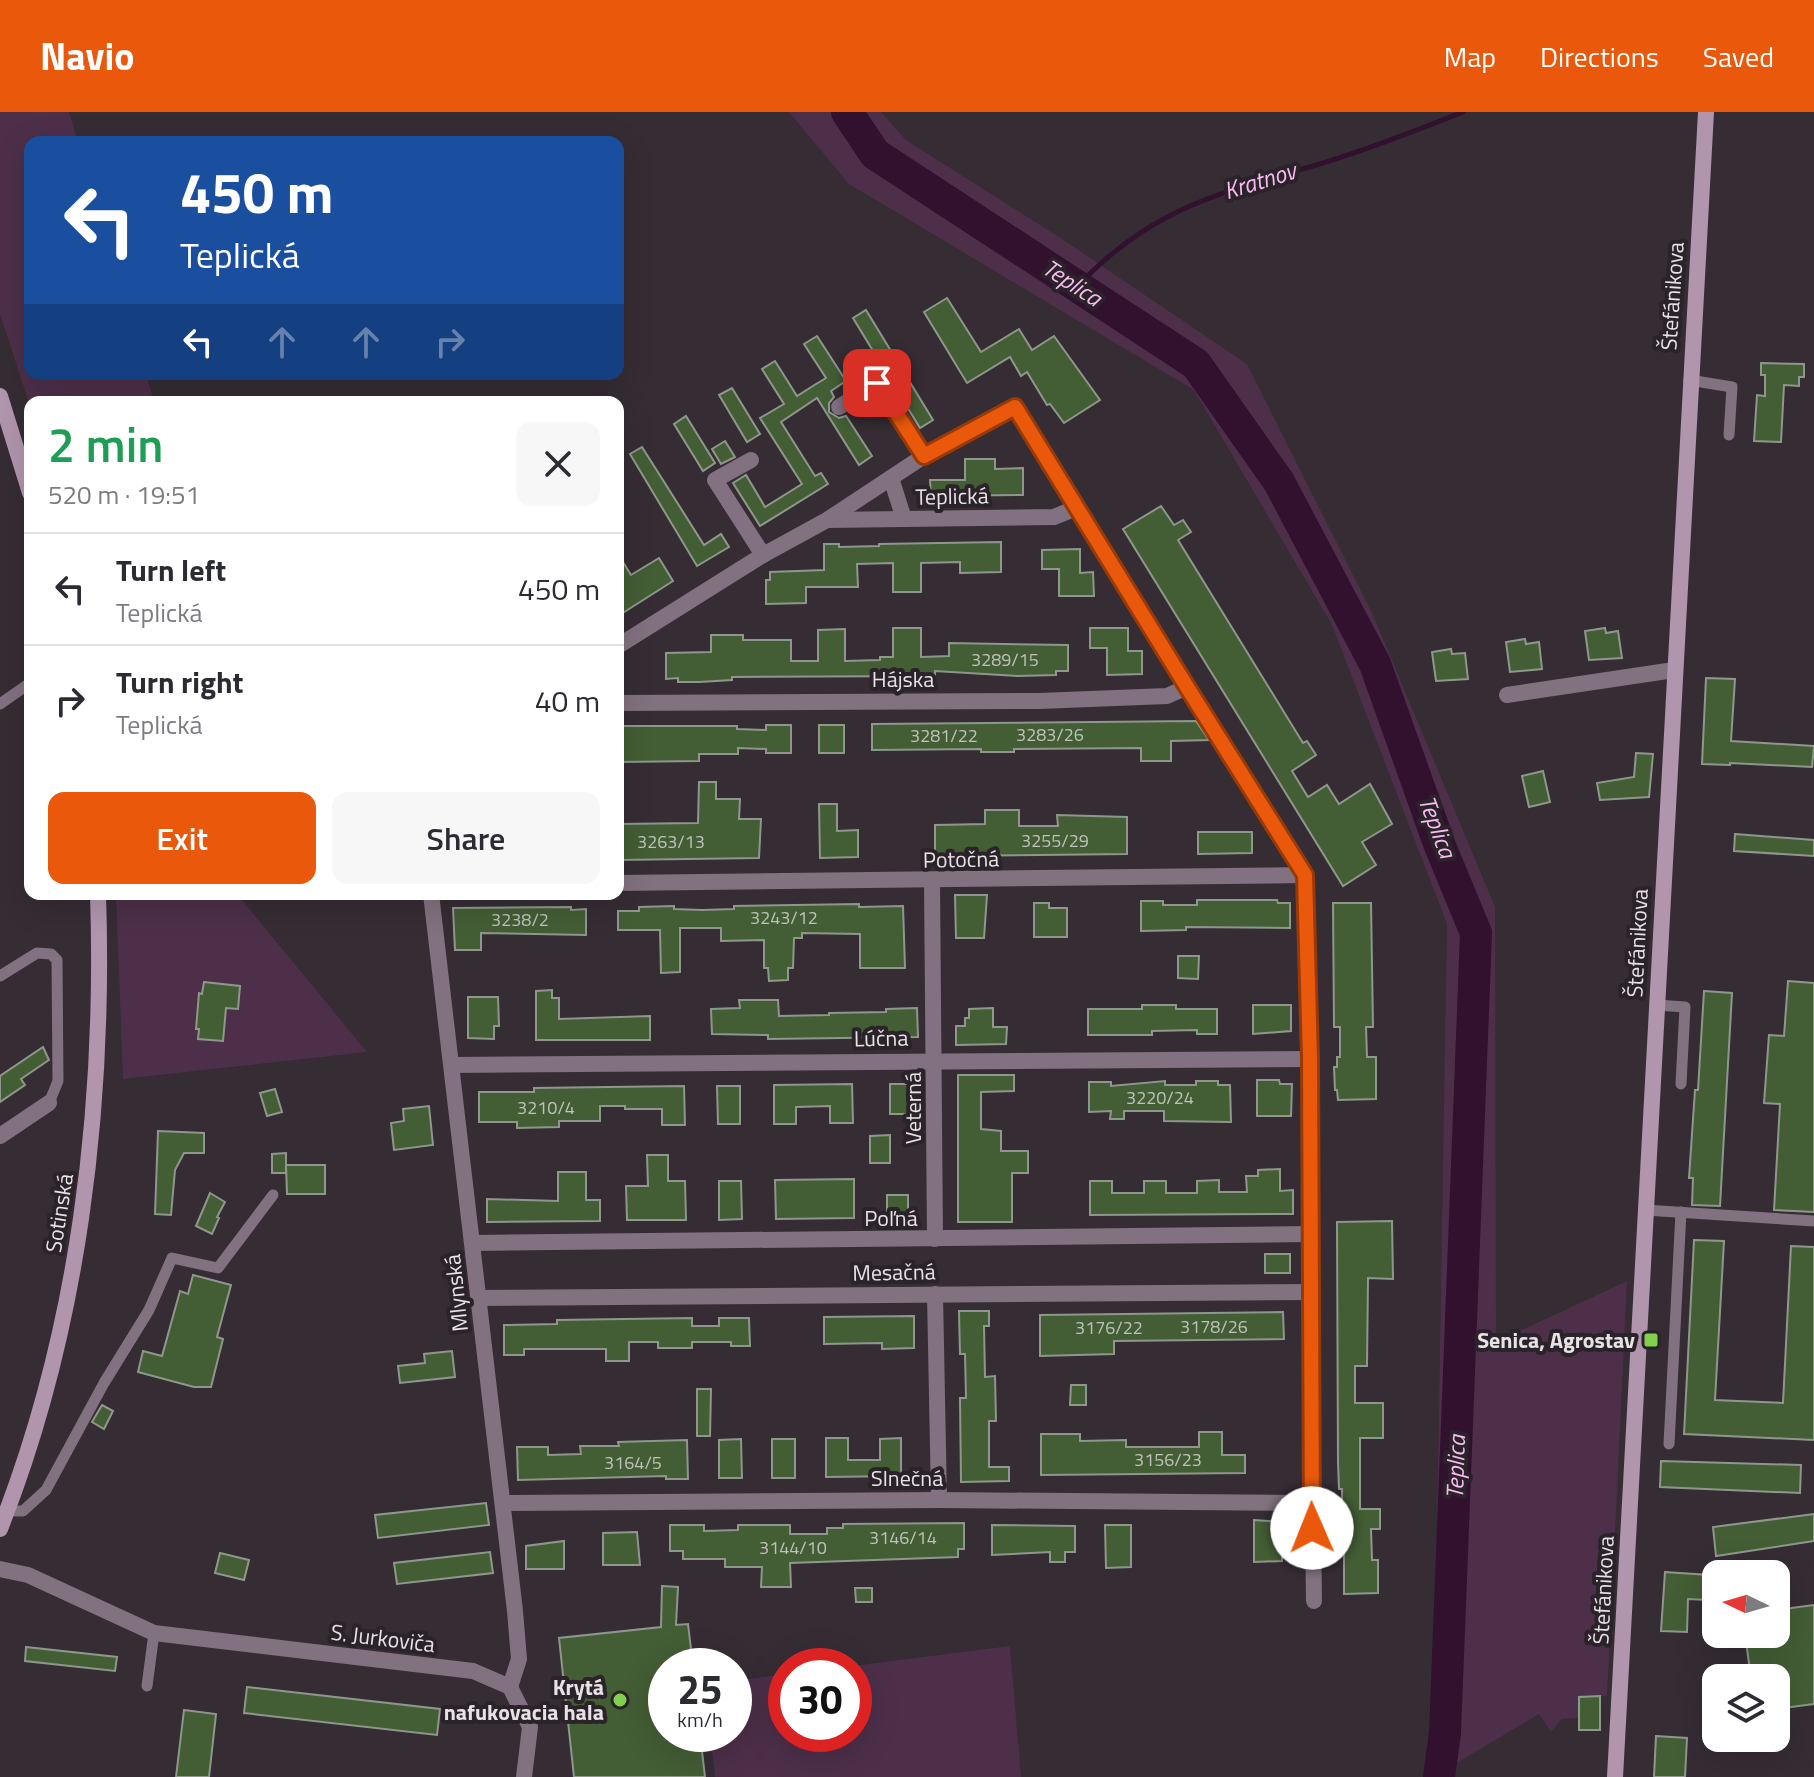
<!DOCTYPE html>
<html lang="en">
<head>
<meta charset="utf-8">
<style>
  :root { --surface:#fff; --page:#f7f7f7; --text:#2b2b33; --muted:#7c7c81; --line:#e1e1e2; --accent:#ea580c }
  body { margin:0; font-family:"Titillium Web",sans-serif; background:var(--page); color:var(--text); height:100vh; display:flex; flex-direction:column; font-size:30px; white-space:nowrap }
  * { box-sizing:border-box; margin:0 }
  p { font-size:26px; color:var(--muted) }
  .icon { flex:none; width:44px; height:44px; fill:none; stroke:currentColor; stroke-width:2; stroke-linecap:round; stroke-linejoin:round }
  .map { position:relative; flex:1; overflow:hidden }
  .side { position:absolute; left:24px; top:284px; width:600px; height:504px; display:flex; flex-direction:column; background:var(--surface); border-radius:16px; box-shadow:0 8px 32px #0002 }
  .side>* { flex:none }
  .guide { position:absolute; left:24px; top:24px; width:600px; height:244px; border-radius:16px; box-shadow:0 8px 32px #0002; background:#1a4fa0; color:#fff; overflow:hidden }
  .needle { width:52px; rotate:275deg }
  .tools { position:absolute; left:1702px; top:1448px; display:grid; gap:16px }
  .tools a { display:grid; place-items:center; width:88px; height:88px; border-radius:16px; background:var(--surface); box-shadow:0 8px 32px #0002; font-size:40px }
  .speed { position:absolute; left:648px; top:1536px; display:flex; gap:16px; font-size:40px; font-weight:700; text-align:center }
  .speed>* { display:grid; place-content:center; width:104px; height:104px; border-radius:50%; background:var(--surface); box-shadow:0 8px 32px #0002; line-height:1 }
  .speed small { font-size:20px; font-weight:400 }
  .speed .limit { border:12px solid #d22; background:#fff; color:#111 }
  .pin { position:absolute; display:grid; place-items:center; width:68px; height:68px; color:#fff; margin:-34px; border-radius:16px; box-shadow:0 4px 12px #0006 }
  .me { position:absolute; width:88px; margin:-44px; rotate:359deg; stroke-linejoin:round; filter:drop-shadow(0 0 6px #0008) }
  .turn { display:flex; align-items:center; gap:28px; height:168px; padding:0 24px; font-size:36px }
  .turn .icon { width:104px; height:104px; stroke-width:2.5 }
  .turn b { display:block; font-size:56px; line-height:68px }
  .lanes { display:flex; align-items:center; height:76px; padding:0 24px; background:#0003; justify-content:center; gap:40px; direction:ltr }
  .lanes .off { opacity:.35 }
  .round { display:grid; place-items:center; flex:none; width:84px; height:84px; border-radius:16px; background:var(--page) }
  .headline { display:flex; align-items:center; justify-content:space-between; height:136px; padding:0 24px }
  h1 { font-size:48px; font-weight:600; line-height:60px; color:#1e9e55 }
  .action { display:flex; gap:16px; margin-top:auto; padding:16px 24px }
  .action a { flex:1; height:92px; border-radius:16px; background:var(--accent); color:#fff; font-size:32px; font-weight:600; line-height:92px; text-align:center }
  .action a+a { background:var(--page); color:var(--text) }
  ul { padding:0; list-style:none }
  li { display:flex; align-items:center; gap:24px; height:112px; padding:0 24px; border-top:2px solid var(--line) }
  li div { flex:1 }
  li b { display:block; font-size:30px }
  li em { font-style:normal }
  header { display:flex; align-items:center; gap:48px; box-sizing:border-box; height:112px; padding:0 40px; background:var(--accent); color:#fff }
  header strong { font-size:38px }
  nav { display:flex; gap:44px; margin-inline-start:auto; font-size:28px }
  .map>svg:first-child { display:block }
  .green { fill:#4d2f49 }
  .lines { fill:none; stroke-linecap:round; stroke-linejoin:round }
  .stream { stroke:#32112f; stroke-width:5 }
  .river { stroke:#32112f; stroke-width:32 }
  .building { fill:#435d35; stroke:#8f978c; stroke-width:2 }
  .lane { stroke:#827180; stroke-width:11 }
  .street { stroke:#827180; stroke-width:16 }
  .secondary { stroke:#b195ad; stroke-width:16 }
  .route-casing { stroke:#983908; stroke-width:20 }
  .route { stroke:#ea580c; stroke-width:14 }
  .poi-dot { fill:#82d04f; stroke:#2b232a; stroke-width:3 }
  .labels { text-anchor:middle; stroke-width:8; stroke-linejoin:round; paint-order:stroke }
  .number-label { font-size:18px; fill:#bfc1ba }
  .street-label { font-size:22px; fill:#e8e2e7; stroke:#2b232a }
  .poi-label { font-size:22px; font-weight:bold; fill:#e8e2e7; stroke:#2b232a; text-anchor:end }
  .water-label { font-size:24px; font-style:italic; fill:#f8baf0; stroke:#2b232a }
</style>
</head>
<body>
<header>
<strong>Navio</strong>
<nav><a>Map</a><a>Directions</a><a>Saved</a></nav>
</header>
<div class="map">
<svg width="1814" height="1665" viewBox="0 0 1814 1665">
  <rect width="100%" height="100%" fill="#352c34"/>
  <g class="green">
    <path d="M0,0H69L78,30H30V262H146L154,290H30V294L0,202Z"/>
    <path d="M789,0H881L906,28L1059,125L1247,252L1373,503L1495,795L1496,1230L1627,1169L1607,1584L1579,1585V1606L1562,1607L1551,1620L1539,1602L1433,1665L1447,812L1332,513L1194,278L849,72Z"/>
    <path d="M116,782H237L367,940L123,967Z"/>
    <path d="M1010,1534L1021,1665H715L710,1622H734V1569L786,1562V1622H854L853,1554Z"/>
  </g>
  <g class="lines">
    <path class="stream" d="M1077,175C1148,98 1216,82 1313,54C1364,39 1413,20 1463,0"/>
    <path class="river" d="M847,0L875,42L1196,252L1279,370L1375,552L1440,734L1476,821L1445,1621L1439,1665"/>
  </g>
  <g class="building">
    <path d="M947,186L981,240L1019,217L1032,238L1054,224L1100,288L1064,311L1050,292L1047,293L1027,260L1021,264L1010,245L967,271L924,200Z"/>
    <path d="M866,198L933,308L920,316L853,206Z"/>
    <path d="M817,224L846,269L831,279L834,285L829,291V300L839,306L846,304L872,344L859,353L817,286L781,310L815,364L821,361L828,372L760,414L733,371L746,363L765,395L802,372L760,306L784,292L762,257L775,249L797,284L816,272L826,266L804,232Z"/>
    <path d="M1761,251L1804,252V265H1799V274L1784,273L1781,330L1754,329L1757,283L1765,284V263H1761Z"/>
    <path d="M732,276L760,322L747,330L719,283Z"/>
    <path d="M686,304L715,351L703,359L674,312Z"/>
    <path d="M725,329L735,345L721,352L712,337Z"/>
    <path d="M642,335L704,433L721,422L729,435L697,454L630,342Z"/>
    <path d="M965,347H995V357L1023,356V383L931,384L930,368H965Z"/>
    <path d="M1161,394L1174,413L1183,408L1191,420L1178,428L1303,631L1307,629L1316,643L1292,659L1308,685L1327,673L1339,692L1370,672L1392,712L1362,730L1376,753L1343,774L1123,417Z"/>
    <path d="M1001,430V460L960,461V450L921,451V480H893V451L857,452L858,475H806V491L766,492V468H770V460L824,458V432H839V435L879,434V432Z"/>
    <path d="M1080,437V461L1093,460L1094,484H1059V457H1042V438Z"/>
    <path d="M618,442L631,463L659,446L673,469L618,504Z"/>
    <path d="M893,516H921V545L949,544V531L1068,533V559H1056V563L1018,564L935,559V564L732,565V568L699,570H678V566L666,567V541L711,540V523H743V528H791V549H818V518L845,517V549L880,548V545H893Z"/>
    <path d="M1090,516H1128V539H1142V562L1107,563V536H1090Z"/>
    <path d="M1605,516L1606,521L1618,519L1622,546L1589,548L1585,519Z"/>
    <path d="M1525,527L1526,532L1539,530L1542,557L1510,560L1506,530Z"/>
    <path d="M1451,537L1452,542L1465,541L1468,567L1436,569L1432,540Z"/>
    <path d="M1706,566L1735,567L1731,629L1814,634L1812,655L1730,651V653L1702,652Z"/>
    <path d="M1196,609L1209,628L1171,629V649H1141V636L1014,637V640H981V637L872,638V612Z"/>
    <path d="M766,613H791V641H766V637L738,636V642H699V649L618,650V614H737V617L766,618Z"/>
    <rect x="819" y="613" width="25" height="28"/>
    <path d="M1636,641L1653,642L1649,685L1600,688L1597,671L1634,665Z"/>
    <path d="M1543,659L1550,690L1529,695L1522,664Z"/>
    <path d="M699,670H716V687H740L739,707H761L759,746L618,748V712L698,711Z"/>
    <path d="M819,692H837V719L858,718V745L820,746Z"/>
    <path d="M985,698H1019V714H1058L1057,703L1127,705V742L935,744V713L985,712Z"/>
    <path d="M1198,720H1252V741L1198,742Z"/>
    <path d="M1735,722L1814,728V744L1734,739Z"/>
    <path d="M955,783H987L984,826H956Z"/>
    <path d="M1197,788H1277L1278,791H1290V816L1186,815V818L1141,819V789H1163V793H1197Z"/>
    <path d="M1034,791H1049V796H1067V825H1034Z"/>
    <path d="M1333,791H1371L1373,915H1366L1367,945H1376V987L1338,988L1337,978H1335L1334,955H1337V945H1340V915H1334Z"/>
    <path d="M859,792V795L903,794L905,856H860V822L802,821V826H794L793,856H788V868L769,869L768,856H764V828L721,829V816H680V860L661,861L660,818H618V799H639V795L674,794V797L702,798L734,797V794Z"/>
    <path d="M571,795V798L586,797V823L481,821V838H455L453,796Z"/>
    <path d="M1178,844H1199L1198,867L1178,866Z"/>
    <path d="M1788,869L1814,871V1100L1774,1098L1780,992L1764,991L1769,923L1784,924Z"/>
    <path d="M204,870L240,874L238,897L226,896L223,929L198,927L199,917H196L199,881L202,882Z"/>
    <path d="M552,878V886H559V907L650,904V928H536V879Z"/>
    <path d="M1704,879L1732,881L1720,1094L1692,1093L1693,1066H1689L1695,978H1698Z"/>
    <path d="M468,885H498L499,914H494V927L468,926Z"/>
    <path d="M739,888H778L779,904L829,903V901L886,900V897L917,896L918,925L768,927V923L712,922L711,897L740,896Z"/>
    <path d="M1142,893H1176V897H1217V922H1197V918L1152,919V923H1088V897H1142Z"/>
    <path d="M1253,893H1291V919L1253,922Z"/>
    <path d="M993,896V915H1007L1006,932L956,933V914H965V906H969V897Z"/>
    <path d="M43,935L49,948L21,967L25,973L0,990V964Z"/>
    <path d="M958,963H1014V979L981,980V1017L1001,1019V1039H1028V1061H1012V1110H958Z"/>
    <path d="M1257,968H1279L1280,972H1292L1291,1004H1257Z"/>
    <path d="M1165,969V973H1196V969H1218V973H1230L1231,1010L1164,1009V999H1124V1007H1110L1111,999L1089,1000V970H1111V974Z"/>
    <path d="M852,972L853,1011H830V994L796,995V1012H774V973Z"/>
    <path d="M890,972H913L914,1002H890Z"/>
    <path d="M684,974L685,1013H662V997H625V994H600V1009H559V1015L517,1016V1010H479V980H534V976Z"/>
    <path d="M717,974H740V1012H718Z"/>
    <path d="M275,977L282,1000L267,1004L260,981Z"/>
    <path d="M429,994L433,1033L394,1038L391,1011L404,1009L403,997Z"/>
    <path d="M158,1019L204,1021V1041H184L175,1058L171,1103L155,1102Z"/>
    <path d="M890,1023V1051H870V1024Z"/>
    <path d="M286,1041V1061H272V1042Z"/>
    <path d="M647,1043H668V1069H685L686,1108H627L626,1074H648Z"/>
    <path d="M286,1053H325V1082H287Z"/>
    <path d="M1280,1057V1079L1293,1078V1102L1090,1103V1069H1112V1081H1144V1069H1166V1081H1197V1069L1219,1068V1080H1247L1246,1064H1258V1058Z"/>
    <path d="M558,1060H586V1088H600V1109L487,1110V1087L558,1089Z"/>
    <path d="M854,1067V1106L776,1107L775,1068Z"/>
    <path d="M719,1069H741L742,1107L719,1108Z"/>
    <path d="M210,1081L225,1090L217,1105L219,1106L212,1122L196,1114Z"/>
    <rect x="887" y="1083" width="21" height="23"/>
    <path d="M1392,1109L1393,1167L1368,1166L1367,1254H1355V1291H1383V1326H1360V1397H1380V1417H1371L1372,1448H1378V1481L1344,1482V1441H1339V1421H1342V1377H1339L1338,1350L1337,1110Z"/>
    <path d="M1694,1128L1724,1129L1715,1288L1783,1291L1791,1134L1814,1135V1328L1684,1322Z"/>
    <rect x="1265" y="1142" width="25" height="19"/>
    <path d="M193,1163L231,1173L217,1225L223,1227L211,1275H194L138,1260L143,1239L162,1244L180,1179L188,1182Z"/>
    <path d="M959,1199H989V1214H984L985,1265L995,1264L996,1309H989V1355H1009V1369L961,1370L960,1286H966L965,1242H960Z"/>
    <path d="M1283,1200L1284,1227L1114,1229V1242L1040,1244V1203Z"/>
    <path d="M914,1204V1236L882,1237V1231L824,1232V1205Z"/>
    <path d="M692,1206V1214H719V1206H749L750,1234H731V1230H692V1236H658V1230H629V1249H606V1237H524V1243H504V1213L557,1212V1208Z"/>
    <path d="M452,1239L455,1265L400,1271L398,1254L425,1251L424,1242Z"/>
    <path d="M1071,1273H1086V1293H1070Z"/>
    <path d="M697,1277H711L710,1324H697Z"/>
    <path d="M102,1293L113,1299L104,1317L92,1310Z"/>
    <path d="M1199,1320H1222V1343H1245V1361L1041,1363V1322H1080V1329L1126,1328V1335H1199Z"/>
    <path d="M826,1326H848V1348H880V1327L901,1326V1364L826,1365Z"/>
    <path d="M741,1327L742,1366H719V1328Z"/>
    <rect x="772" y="1327" width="23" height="39"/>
    <path d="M687,1328L688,1367H666V1364L518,1368L517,1335H548V1343L581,1342L580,1334H619L618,1330Z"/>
    <path d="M1661,1349L1801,1353L1800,1381L1660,1375Z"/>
    <path d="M486,1391L489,1413L378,1426L375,1403Z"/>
    <path d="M1814,1402V1429L1716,1444L1713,1415Z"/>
    <path d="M1254,1408L1295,1411V1436H1282V1449L1254,1450Z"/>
    <path d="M964,1411V1437H958V1445L790,1451L791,1475H761L762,1455H725V1447H683V1439H670V1413H704V1419L738,1418V1413H790V1422H827V1416H843V1412Z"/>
    <path d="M992,1413L1075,1414V1440H1065V1450H1050V1440L992,1443Z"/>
    <path d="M1105,1413H1131V1455L1106,1456Z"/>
    <path d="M637,1420L640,1453H603V1421Z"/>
    <path d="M564,1429V1457H526V1434Z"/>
    <path d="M490,1440L493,1461L397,1472L394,1451Z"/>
    <path d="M220,1441L249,1448L244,1468L215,1461Z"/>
    <path d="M1665,1460L1709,1463L1708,1488L1688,1487L1687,1520L1661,1519Z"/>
    <path d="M662,1474L678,1475L676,1513L688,1512L693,1554H666V1622H700L705,1665H574L559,1526L661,1515Z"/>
    <path d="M855,1476H872V1490H856Z"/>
    <path d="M1814,1493V1592L1776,1597V1566H1751L1745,1522H1776V1498Z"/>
    <path d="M26,1535L117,1545L115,1559L25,1549Z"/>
    <path d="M247,1575L440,1597L437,1623L244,1601Z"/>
    <path d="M1600,1584V1618H1579V1585Z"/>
    <path d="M184,1598L216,1602L209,1665H176Z"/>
    <path d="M1656,1624L1687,1626L1685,1665H1654Z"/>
  </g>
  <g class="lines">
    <g class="lane">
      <path d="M1689,268L1732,275L1729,323"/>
      <path d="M0,592L30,571"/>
      <path d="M0,864L37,841L51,842L57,848L58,969L49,991"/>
      <path d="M1656,893L1685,895L1681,972"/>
      <path d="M1645,1098L1814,1109"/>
      <path d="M1669,1332L1681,1100"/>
      <path d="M7,1399H23L46,1378L104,1271L149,1198L172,1146L218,1156L273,1083"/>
      <path d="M147,1574L154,1521"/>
    </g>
    <g class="street">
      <path d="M839,295L877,271L924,344"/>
      <path d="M751,348L715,368L763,443"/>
      <path d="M891,366L904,407"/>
      <path d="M828,408L1054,405L1076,396"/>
      <path d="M618,534L763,443L827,408L924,344L1015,295L1305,763L1310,947L1309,1122L1314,1489"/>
      <path d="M1507,583L1674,558"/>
      <path d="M618,591L1039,589L1167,584L1187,575"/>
      <path d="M932,769L935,1127"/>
      <path d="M618,771L1305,763"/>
      <path d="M431,782L515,1499L519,1547L510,1575"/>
      <path d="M453,953L1310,947"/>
      <path d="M0,1024L49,991"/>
      <path d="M473,1131L1309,1122"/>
      <path d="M935,1182L939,1388"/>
      <path d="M478,1186L1310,1180"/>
      <path d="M503,1391L939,1388L1312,1391"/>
      <path d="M0,1457L28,1463L154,1521L473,1559L510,1575L530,1615L524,1665"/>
    </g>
    <g class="secondary">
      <path d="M0,284L30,381"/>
      <path d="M0,1417C79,1217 105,996 98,782"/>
      <path d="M1615,1665L1706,0"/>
    </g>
  </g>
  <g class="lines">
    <g class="route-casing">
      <path id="route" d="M877,271L924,344L1015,295L1187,575L1305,763L1310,947L1312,1416"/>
    </g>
    <use href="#route" class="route"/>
  </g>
  <g class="poi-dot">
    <rect x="1643" y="1220" width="16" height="16" rx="4"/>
    <circle cx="620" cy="1588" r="8"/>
  </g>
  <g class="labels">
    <g class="number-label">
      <text x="1005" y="554">3289/15</text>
      <text x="1050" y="629">3283/26</text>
      <text x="944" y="630">3281/22</text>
      <text x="1055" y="735">3255/29</text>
      <text x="671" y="736">3263/13</text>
      <text x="784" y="812">3243/12</text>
      <text x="520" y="814">3238/2</text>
      <text x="1160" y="992">3220/24</text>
      <text x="546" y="1002">3210/4</text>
      <text x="1214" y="1221">3178/26</text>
      <text x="1109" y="1222">3176/22</text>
      <text x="1168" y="1354">3156/23</text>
      <text x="633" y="1357">3164/5</text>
      <text x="903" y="1432">3146/14</text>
      <text x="793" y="1442">3144/10</text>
    </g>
    <g class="street-label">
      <text transform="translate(1672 184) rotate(-86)" y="8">Štefánikova</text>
      <text transform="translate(952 384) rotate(-1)" y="8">Teplická</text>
      <text x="903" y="575">Hájska</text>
      <text transform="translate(961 747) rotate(-1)" y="8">Potočná</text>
      <text transform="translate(1637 831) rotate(-87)" y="8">Štefánikova</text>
      <text transform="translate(881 926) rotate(-1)" y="8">Lúčna</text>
      <text transform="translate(913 996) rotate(-90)" y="8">Veterná</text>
      <text transform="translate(59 1101) rotate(-81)" y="8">Sotinská</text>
      <text x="891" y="1114">Poľná</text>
      <text transform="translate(894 1160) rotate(-1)" y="8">Mesačná</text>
      <text transform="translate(456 1181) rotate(-96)" y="8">Mlynská</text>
      <text x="907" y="1374">Slnečná</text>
      <text transform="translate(1603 1478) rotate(-87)" y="8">Štefánikova</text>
      <text transform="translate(383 1526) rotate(7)" y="8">S. Jurkoviča</text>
    </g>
    <g class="poi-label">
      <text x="1635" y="1236">Senica, Agrostav</text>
      <text x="604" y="1583">Krytá<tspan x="604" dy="25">nafukovacia hala</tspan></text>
    </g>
    <g class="water-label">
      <text transform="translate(1260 69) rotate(-17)" y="8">Kratnov</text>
      <text transform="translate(1072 171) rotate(33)" y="8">Teplica</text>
      <text transform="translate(1437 715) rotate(69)" y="8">Teplica</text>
      <text transform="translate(1456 1355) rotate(-88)" y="8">Teplica</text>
    </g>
  </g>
</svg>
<div class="tools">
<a><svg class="needle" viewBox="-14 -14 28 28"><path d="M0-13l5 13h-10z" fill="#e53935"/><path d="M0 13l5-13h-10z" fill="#7c7c81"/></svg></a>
<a><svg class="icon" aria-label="layers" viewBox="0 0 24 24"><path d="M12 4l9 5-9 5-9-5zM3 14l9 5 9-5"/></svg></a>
</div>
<div class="speed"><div>25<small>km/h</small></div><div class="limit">30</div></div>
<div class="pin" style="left:877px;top:271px;background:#d93025"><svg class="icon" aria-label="arrive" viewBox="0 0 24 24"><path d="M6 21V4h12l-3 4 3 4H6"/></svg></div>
<svg class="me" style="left:1312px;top:1416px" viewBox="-20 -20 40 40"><circle r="19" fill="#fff"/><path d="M0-13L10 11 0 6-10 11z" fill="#ea580c"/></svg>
<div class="guide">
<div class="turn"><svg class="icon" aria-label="left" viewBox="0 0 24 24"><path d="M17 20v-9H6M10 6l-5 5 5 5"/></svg><div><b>450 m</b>Teplická</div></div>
<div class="lanes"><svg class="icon" aria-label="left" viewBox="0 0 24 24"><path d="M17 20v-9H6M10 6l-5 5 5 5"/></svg><svg class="icon off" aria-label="ahead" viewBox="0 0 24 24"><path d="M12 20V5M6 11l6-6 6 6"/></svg><svg class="icon off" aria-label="ahead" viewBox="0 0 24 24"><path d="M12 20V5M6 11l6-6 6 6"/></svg><svg class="icon off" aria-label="right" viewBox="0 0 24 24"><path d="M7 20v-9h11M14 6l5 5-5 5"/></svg></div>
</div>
<section class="side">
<div class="headline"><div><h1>2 min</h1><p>520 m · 19:51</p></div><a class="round"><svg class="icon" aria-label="close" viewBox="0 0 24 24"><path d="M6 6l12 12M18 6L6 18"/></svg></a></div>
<ul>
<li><svg class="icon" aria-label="left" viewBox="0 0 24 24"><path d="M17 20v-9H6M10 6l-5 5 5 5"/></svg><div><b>Turn left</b><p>Teplická</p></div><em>450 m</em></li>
<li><svg class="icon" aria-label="right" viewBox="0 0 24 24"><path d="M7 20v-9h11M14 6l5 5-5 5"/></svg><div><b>Turn right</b><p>Teplická</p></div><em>40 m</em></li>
</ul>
<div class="action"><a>Exit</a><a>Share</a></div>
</section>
</div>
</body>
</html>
